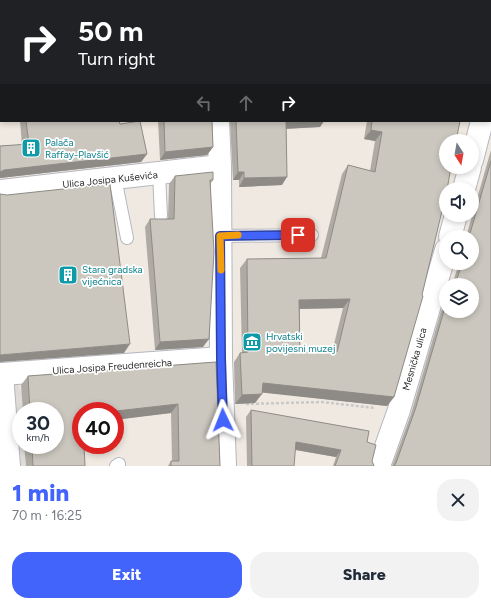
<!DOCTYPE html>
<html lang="en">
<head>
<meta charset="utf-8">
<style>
  :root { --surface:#fff; --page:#f2f2f3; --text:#1f2937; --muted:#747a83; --accent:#4264fb }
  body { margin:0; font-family:Figtree,sans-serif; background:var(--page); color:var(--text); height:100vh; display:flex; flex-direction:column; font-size:15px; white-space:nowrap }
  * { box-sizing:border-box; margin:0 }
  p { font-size:13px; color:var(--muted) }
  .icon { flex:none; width:22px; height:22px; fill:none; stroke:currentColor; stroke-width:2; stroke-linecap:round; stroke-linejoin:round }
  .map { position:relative; height:466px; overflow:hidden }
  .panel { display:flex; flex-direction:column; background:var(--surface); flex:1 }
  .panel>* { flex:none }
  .top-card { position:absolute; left:0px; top:0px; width:491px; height:122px; box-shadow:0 2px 6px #0003; background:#202124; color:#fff; overflow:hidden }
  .needle { width:26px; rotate:169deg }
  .tools { position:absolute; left:439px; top:134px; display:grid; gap:8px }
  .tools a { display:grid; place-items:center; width:40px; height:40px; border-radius:50%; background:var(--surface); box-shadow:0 2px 6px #0003; font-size:20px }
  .speed { position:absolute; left:12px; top:402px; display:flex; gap:8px; font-size:20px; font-weight:700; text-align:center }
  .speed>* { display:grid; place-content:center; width:52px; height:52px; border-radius:50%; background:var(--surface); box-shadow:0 2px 6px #0003; line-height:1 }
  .speed small { font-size:10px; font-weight:400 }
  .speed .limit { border:6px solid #d22; background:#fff; color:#111 }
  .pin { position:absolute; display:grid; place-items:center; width:34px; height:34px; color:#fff; margin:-17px; border-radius:8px; box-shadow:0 2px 6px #0006 }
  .me { position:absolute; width:44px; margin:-22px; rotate:358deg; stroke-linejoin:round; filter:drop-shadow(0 0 3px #0008) }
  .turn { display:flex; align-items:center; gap:14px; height:84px; padding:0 12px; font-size:18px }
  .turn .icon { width:52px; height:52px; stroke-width:2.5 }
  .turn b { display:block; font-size:28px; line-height:34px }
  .lanes { display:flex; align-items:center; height:38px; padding:0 12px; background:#0003; justify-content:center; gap:20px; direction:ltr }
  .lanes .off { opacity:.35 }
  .round { display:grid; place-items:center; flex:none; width:42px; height:42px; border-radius:16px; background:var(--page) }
  .summary { display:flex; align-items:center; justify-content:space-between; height:68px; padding:0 12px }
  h1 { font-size:24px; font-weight:800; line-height:30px; color:var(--accent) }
  .action { display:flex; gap:8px; margin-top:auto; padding:8px 12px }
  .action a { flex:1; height:46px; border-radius:16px; background:var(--accent); color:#fff; font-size:16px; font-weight:800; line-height:46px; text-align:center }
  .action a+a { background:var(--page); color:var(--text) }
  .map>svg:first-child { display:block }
  .plaza { fill:#dfdcd8 }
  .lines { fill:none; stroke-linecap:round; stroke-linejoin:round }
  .lane-casing { stroke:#b4b7c1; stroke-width:14 }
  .street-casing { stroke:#b4b7c1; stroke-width:24 }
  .secondary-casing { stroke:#b4b7c1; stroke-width:24 }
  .path { stroke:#c9c9c9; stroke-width:2.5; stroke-dasharray:3 2; stroke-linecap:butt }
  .lane { stroke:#fff; stroke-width:12 }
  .street { stroke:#fff; stroke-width:22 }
  .secondary { stroke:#fff; stroke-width:22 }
  .wall { fill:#afaba4; fill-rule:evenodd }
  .shaded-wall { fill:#8e8b86 }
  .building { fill:#cbc7bf; stroke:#8e8b86; fill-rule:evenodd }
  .route-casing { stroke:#2b41a3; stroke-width:10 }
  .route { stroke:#4264fb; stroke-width:7 }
  .slow { stroke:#f59e0b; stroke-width:7 }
  .labels { text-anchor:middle; stroke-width:3.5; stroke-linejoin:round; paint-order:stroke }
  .culture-label { font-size:10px; fill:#0d838f; stroke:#fff; text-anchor:start }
  .street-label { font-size:10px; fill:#2e2e2e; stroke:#fff }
</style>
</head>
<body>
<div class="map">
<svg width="491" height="466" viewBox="0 0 491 466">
  <rect width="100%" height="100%" fill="#efe9e1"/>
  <path class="plaza" d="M14,374L22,393L23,411H21V445H24L26,466H0Z"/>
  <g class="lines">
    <g class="lane-casing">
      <g id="lane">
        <path d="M159,173L161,216"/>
        <path d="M115,178L127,238"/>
        <path d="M220,236L312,235"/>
        <path d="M116,466L119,464"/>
      </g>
    </g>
    <g class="street-casing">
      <g id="street">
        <path d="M0,191L220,166"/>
        <path d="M0,374H2L9,466"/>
        <path d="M2,374L221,358"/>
      </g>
    </g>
    <g class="secondary-casing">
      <g id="secondary">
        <path d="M213,0V1"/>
        <path d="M490,86L491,82"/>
        <path d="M218,121L220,166L221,358L225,466"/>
        <path d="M472,160L482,121"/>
        <path d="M464,189L470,167"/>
        <path d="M450,237L456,215"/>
        <path d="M379,466L399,410L446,250"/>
      </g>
    </g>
    <g class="path">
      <path d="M383,0L388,1"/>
      <path d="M246,404L322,402L375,408"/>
    </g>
    <use href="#lane" class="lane"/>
    <use href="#street" class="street"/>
    <use href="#secondary" class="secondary"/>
  </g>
  <g class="wall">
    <path d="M466,0H491L490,3V1H467Z"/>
    <path d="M20,121H119L120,124L147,154L141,162L0,178V146L22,145Z"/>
    <path d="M158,121H212L213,147L207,155L160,160Z"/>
    <path d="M230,121H324L320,127L286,129L282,185L239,187V180H233Z"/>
    <path d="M367,121H460L394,397L387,406L262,392L255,403L235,404L234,362L240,353H242L240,268L247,259L321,258L342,174L348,165L370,171L375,141L364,139ZM343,308L332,352H300V309Z"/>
    <path d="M491,150V466H392L411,414L441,311L446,304V311L472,285H452L459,263H472V237H466Z"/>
    <path d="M175,176L213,180L211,183L203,347L155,350L145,227L150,219H168L169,184Z"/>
    <path d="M216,362L220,466H168L171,461H172L171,413L117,419L81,411L85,466H26L24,445H55V411H23L21,385L28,376Z"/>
    <path d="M251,410L367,442L372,461L374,466H333L336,457L295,450L294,466H247L246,417Z"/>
  </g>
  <g class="shaded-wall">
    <rect x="0" y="111" width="1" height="7"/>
    <path d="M286,121H324L320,127L280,129Z"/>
    <path d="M371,130L382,132L375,141L364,139Z"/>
    <path d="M213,147L207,155L160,160L165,152Z"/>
    <path d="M147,154L141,162L0,178V172L4,170Z"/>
    <path d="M238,172H244L239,180H233Z"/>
    <path d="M287,177L282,185L239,187L244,178Z"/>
    <path d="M350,299L343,308L293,309L299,300Z"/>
    <path d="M209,339L203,347L155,350L160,342Z"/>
    <path d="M130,344L124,353L0,362V355Z"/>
    <path d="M263,383L394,397L387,406L257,392Z"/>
    <path d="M262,394L255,403L235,404L242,395Z"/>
    <path d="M178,404L171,413L115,420L116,411Z"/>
    <path d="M296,442L341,450L336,457L291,449Z"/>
  </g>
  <g class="building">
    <path d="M0,0H209L210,1H1V111H0Z"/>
    <path d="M228,0H320V1H227Z"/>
    <path d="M26,121H119L120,124L140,121L147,154L4,170L0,172V146L29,144Z"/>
    <path d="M164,121H212L213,147L165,152Z"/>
    <path d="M236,121H286L287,177L244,178V172H238Z"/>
    <path d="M372,121H460L456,141H446V167H451L448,184L447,189H446V194L422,295L423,296L394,397L263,383L262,394L242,395L240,353L248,352L247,259L326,258L348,165L375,172L382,132L371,130ZM350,299L337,352H300L299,300Z"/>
    <path d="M491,161V466H394L396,463L416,407L446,304V311H472V285H455L462,263H472V237H469Z"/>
    <path d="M213,172V180H210L214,252L209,339L160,342L150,219H174L175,176Z"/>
    <path d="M110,184L130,344L0,355V194L7,195Z"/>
    <path d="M216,362L220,466H171V461H179L178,404L116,411L117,423H115V411H81V445H84L85,466H33L32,445H55V411H30L28,376Z"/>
    <path d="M251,410L369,431L367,442L376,445L372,461L374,466H335L341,450L296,442L294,466H252Z"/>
  </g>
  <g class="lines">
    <g class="route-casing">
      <path id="route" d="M223,420L221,358L220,236L298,235"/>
    </g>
    <use href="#route" class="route"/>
    <path class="slow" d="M221,270L220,236L238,235"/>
  </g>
  <defs>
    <g id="building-square" transform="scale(1)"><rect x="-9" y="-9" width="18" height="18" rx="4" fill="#0f9aa8" stroke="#fff"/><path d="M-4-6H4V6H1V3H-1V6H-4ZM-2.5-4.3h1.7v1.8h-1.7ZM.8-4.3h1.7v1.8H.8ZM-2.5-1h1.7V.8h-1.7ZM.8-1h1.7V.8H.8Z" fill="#fff"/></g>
    <g id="museum-square" transform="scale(1)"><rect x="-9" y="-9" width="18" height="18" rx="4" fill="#0f9aa8" stroke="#fff"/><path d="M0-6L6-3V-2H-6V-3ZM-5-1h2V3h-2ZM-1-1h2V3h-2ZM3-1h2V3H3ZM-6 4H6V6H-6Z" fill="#fff"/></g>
  </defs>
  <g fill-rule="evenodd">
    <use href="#building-square" x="31" y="148"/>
    <use href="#building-square" x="68" y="275"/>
    <use href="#museum-square" x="252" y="342"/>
  </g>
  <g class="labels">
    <g class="culture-label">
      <text x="45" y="146">Palača<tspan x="45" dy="12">Raffay-Plavšić</tspan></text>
      <text x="82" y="273">Stara gradska<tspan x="82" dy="12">vijećnica</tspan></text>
      <text x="266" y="340">Hrvatski<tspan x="266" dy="12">povijesni muzej</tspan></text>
    </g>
    <g class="street-label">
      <text transform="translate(110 179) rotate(-6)" y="4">Ulica Josipa Kuševića</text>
      <text transform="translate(414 359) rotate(-74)" y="4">Mesnička ulica</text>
      <text transform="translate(112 366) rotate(-4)" y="4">Ulica Josipa Freudenreicha</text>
    </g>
  </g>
</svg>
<div class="tools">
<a><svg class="needle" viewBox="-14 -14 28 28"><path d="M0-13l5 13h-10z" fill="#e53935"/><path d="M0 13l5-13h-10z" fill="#747a83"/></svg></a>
<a><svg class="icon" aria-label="sound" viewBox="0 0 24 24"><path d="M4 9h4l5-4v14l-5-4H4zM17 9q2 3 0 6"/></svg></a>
<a><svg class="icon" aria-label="search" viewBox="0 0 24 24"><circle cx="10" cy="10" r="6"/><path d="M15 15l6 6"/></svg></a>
<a><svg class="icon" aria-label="layers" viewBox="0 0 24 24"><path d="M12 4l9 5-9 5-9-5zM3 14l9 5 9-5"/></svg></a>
</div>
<div class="speed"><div>30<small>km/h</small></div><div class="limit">40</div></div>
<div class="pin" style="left:298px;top:235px;background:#d93025"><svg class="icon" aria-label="arrive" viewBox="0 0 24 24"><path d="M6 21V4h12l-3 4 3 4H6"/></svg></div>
<svg class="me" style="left:223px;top:420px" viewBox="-20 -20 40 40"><path d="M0-17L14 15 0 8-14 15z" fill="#4264fb" stroke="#fff" stroke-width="4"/></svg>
<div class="top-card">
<div class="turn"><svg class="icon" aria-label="right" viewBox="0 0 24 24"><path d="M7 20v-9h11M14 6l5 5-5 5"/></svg><div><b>50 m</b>Turn right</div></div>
<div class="lanes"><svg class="icon off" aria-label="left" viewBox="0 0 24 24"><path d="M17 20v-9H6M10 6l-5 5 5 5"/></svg><svg class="icon off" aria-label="ahead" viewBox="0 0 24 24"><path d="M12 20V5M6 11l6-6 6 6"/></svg><svg class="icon" aria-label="right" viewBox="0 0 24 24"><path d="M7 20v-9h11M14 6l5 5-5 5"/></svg></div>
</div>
</div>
<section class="panel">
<div class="summary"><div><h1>1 min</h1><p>70 m · 16:25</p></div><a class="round"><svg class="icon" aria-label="close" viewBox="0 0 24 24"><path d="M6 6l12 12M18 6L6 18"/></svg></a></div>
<div class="action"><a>Exit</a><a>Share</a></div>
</section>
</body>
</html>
